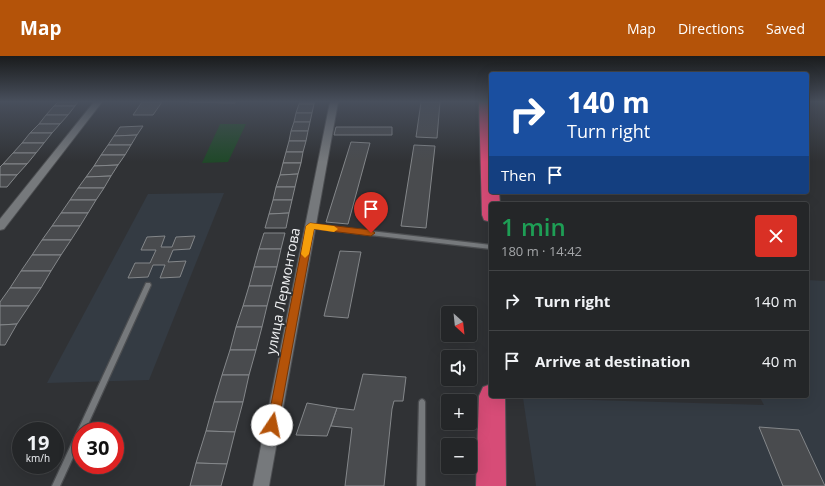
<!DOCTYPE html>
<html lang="en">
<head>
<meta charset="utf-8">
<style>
  :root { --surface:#242628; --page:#303234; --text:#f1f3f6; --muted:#a3a5a8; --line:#414345; --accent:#b45309 }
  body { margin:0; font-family:"Open Sans",sans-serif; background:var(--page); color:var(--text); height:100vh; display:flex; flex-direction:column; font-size:15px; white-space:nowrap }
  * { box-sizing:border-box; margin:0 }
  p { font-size:13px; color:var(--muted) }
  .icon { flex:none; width:22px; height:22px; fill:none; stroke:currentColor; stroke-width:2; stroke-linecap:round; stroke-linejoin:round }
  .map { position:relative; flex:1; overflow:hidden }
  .side { position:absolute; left:489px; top:146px; width:320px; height:196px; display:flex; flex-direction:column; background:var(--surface); border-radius:4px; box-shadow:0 4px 16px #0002,0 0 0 1px var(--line) }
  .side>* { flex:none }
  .top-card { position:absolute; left:489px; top:16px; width:320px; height:122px; border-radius:4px; box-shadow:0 4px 16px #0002,0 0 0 1px var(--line); background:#1a4fa0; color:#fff; overflow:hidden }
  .needle { width:26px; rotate:153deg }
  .controls { position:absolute; left:441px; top:250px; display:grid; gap:8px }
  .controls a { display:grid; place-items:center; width:36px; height:36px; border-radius:4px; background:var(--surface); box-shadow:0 4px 16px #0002,0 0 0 1px var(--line); font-size:20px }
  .speed { position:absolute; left:12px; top:366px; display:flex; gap:8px; font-size:20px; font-weight:700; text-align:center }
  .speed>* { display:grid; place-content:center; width:52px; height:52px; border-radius:50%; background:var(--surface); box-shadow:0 4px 16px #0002,0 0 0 1px var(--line); line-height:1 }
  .speed small { font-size:10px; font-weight:400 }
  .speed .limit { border:6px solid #d22; background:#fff; color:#111 }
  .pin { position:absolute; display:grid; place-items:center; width:34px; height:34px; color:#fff; margin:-41px -17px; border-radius:50% 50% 50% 0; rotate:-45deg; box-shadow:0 0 4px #0007 }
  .pin .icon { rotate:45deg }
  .me { position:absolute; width:44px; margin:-22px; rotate:11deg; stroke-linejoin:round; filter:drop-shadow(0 0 3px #0008) }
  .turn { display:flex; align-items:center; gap:14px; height:84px; padding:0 12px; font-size:18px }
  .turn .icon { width:52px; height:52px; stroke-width:2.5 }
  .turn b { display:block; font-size:28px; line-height:34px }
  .then { display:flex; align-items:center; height:38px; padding:0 12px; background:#0003; gap:8px; font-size:15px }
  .round { display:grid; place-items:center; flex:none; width:42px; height:42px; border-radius:4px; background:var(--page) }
  .head { display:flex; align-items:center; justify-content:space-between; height:68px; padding:0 12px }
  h1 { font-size:24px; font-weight:600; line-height:30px; color:#1e9e55 }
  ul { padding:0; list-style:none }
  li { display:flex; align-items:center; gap:12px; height:60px; padding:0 12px; border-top:1px solid var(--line) }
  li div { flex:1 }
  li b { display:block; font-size:15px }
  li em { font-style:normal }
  header { display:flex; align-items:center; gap:24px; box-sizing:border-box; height:56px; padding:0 20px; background:var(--accent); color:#fff }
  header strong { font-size:19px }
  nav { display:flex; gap:22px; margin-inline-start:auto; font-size:14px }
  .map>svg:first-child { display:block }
  .built { fill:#343b43 }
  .green { fill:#204829 }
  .building { fill:#494b4e; stroke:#84878a }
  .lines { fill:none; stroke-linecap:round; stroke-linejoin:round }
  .lane-casing { stroke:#4c4e51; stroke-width:2.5 }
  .street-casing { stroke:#4c4e51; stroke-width:2 }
  .highway-casing { stroke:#4c4e51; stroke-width:2 }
  .lane { fill:#76797c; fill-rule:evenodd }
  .street { fill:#76797c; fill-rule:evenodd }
  .highway { fill:#d74c77; fill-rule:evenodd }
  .route { fill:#b45309; stroke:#753606 }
  .slow { fill:#f59e0b }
  .labels { text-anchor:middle; stroke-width:4; stroke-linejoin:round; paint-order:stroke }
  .street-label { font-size:14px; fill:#f1f2f4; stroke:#303235 }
</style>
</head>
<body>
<header>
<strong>Map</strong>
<nav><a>Map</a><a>Directions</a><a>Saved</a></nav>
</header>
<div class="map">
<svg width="825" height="430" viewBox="0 0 825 430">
  <rect width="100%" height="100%" fill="#303235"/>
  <g class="built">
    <path d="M224,137L149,324L47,327L148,138Z"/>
    <path d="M807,224L825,225V430H536L523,342L764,349L759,340H807Z"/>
  </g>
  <path class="green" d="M220,68H246L228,106L202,107Z"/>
  <g class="building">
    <path d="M58,46H78L75,50H54Z"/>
    <path d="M142,46H162L153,59H133Z"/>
    <path d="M189,46H235V47Z"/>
    <path d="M300,46H315L314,48H299Z"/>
    <path d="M421,46H440L437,82L416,81Z"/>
    <path d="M299,48H314L312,57H296Z"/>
    <path d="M54,50H75L68,59H46Z"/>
    <path d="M296,57H312L310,66H294Z"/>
    <path d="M46,59H68L60,68H39Z"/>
    <path d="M294,66H310L308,75H291Z"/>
    <path d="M39,68H60L52,77H30Z"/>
    <path d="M143,70L137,79L114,80L120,71Z"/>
    <path d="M336,71H392V79H334Z"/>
    <path d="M291,75H308L306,85H289Z"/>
    <path d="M30,77H52L44,87H22Z"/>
    <path d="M137,79L131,89H108L114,80Z"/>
    <path d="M289,85H306L303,96H286Z"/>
    <path d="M351,86L370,87L348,168L326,166Z"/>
    <path d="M22,87H44L36,97H13Z"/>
    <path d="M108,89H131L125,99H101Z"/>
    <path d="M414,89L435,90L426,172L401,170Z"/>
    <path d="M286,96H303L301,107H283Z"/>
    <path d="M13,97H36L27,108H3Z"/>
    <path d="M101,99H125L118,109L94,110Z"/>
    <path d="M283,107H301L298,118L280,119Z"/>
    <path d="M3,108H27L17,119H0V111Z"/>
    <path d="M118,109L111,120L86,121L94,110Z"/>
    <path d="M298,118L295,131H276L280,119Z"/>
    <path d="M0,119H17L7,131H0Z"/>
    <path d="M111,120L104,132H78L86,121Z"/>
    <path d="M276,131H295L292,144H273Z"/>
    <path d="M78,132H104L96,144H70Z"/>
    <path d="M70,144H96L88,157H61Z"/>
    <path d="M273,144H292L289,157L269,158Z"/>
    <path d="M61,157H88L80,170H52Z"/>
    <path d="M289,157L286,172H265L269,158Z"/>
    <path d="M52,170H80L71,184H42Z"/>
    <path d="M264,177H285L281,193H259Z"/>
    <path d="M165,180L161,191H172L176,181L195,180L190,193L173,194L168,206L186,205L180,221L160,222L165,209H153L148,221L128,222L135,207H150L156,194H141L147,181Z"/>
    <path d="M42,184H71L61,199H32Z"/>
    <path d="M259,193H281L277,211H254Z"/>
    <path d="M340,195L361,196L348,262L324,260Z"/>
    <path d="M32,199H61L51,215H21Z"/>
    <path d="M254,211H277L272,230H249Z"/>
    <path d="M21,215H51L41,232H10Z"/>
    <path d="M249,230H272L267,250H243Z"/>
    <path d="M10,232H41L29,250H0V246Z"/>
    <path d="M0,250H29L17,268L0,269Z"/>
    <path d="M243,250H267L262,271H236Z"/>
    <path d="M17,268L5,289H0V269Z"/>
    <path d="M236,271H262L256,294H230Z"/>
    <path d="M230,294H256L249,319H222Z"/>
    <path d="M363,318L406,321L403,345H394L392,353L384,430H345L352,372L331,370L337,352L354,354Z"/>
    <path d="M222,319H249L243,346H214Z"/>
    <path d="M214,346H243L235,376L206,375Z"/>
    <path d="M307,347L337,352L327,380L296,379Z"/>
    <path d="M759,371L799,374L825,430H783Z"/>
    <path d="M206,375L235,376L227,408L196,407Z"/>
    <path d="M196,407L227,408L221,430H190Z"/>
  </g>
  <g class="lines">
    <g class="lane-casing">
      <g id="lane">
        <path d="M310,168L491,189V193L310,172L307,170Z"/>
        <path d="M146,227H150L151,229L85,375H81V384L60,430H52Z"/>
        <path d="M422,343L424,344L425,346V430H417L419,346L420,344Z"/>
      </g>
    </g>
    <g class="street-casing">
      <g id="street">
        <path d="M94,46H102L4,173L0,174V163Z"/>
        <path d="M330,46H338L269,430H253Z"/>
      </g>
    </g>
    <g class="highway-casing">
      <g id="highway">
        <path d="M479,46H491V136H499L500,148H491V166L484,164L482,159Z"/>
        <path d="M491,328V340H505L506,430H476L479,340L483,331Z"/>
      </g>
    </g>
    <use href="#lane" class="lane"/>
    <use href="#street" class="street"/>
    <use href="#highway" class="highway"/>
  </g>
  <linearGradient id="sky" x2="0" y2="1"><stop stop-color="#1a1c1d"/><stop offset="0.43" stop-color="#484f5c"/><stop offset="1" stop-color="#484f5c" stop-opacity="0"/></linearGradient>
  <rect width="825" height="106" fill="url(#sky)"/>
  <path class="route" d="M310,167L371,174L375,177L371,180L314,173L278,369L277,373L272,375L268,373L267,369L306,170Z"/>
  <path class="slow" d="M310,167L334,170L338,173L334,176L314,173L309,198L305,202L301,198L306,170Z"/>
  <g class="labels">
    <g class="street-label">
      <text transform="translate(283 235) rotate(-79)" y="5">улица Лермонтова</text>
    </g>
  </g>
</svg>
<div class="controls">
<a><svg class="needle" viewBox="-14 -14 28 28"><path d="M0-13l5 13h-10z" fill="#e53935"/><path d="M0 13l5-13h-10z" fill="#a3a5a8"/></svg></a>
<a><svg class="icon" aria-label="sound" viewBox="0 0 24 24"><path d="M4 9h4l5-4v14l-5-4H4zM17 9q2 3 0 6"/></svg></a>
<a>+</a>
<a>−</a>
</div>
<div class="speed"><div>19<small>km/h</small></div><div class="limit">30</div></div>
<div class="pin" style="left:371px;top:177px;background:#d93025"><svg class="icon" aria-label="arrive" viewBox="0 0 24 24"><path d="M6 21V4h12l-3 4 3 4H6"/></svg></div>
<svg class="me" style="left:272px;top:369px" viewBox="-20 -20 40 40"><circle r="19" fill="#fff"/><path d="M0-13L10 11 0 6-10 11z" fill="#b45309"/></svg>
<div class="top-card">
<div class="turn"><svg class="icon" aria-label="right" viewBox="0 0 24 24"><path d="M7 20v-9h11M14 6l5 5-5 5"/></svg><div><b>140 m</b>Turn right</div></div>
<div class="then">Then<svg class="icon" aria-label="arrive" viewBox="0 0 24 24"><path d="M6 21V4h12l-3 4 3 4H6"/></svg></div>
</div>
<section class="side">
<div class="head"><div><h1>1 min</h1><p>180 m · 14:42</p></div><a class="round" style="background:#d93025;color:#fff"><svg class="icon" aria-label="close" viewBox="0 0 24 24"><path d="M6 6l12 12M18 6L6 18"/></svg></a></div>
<ul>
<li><svg class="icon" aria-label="right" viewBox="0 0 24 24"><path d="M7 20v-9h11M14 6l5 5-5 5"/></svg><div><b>Turn right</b></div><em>140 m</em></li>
<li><svg class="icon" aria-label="arrive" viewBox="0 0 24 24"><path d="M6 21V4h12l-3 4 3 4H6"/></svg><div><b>Arrive at destination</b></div><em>40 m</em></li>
</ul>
</section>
</div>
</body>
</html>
